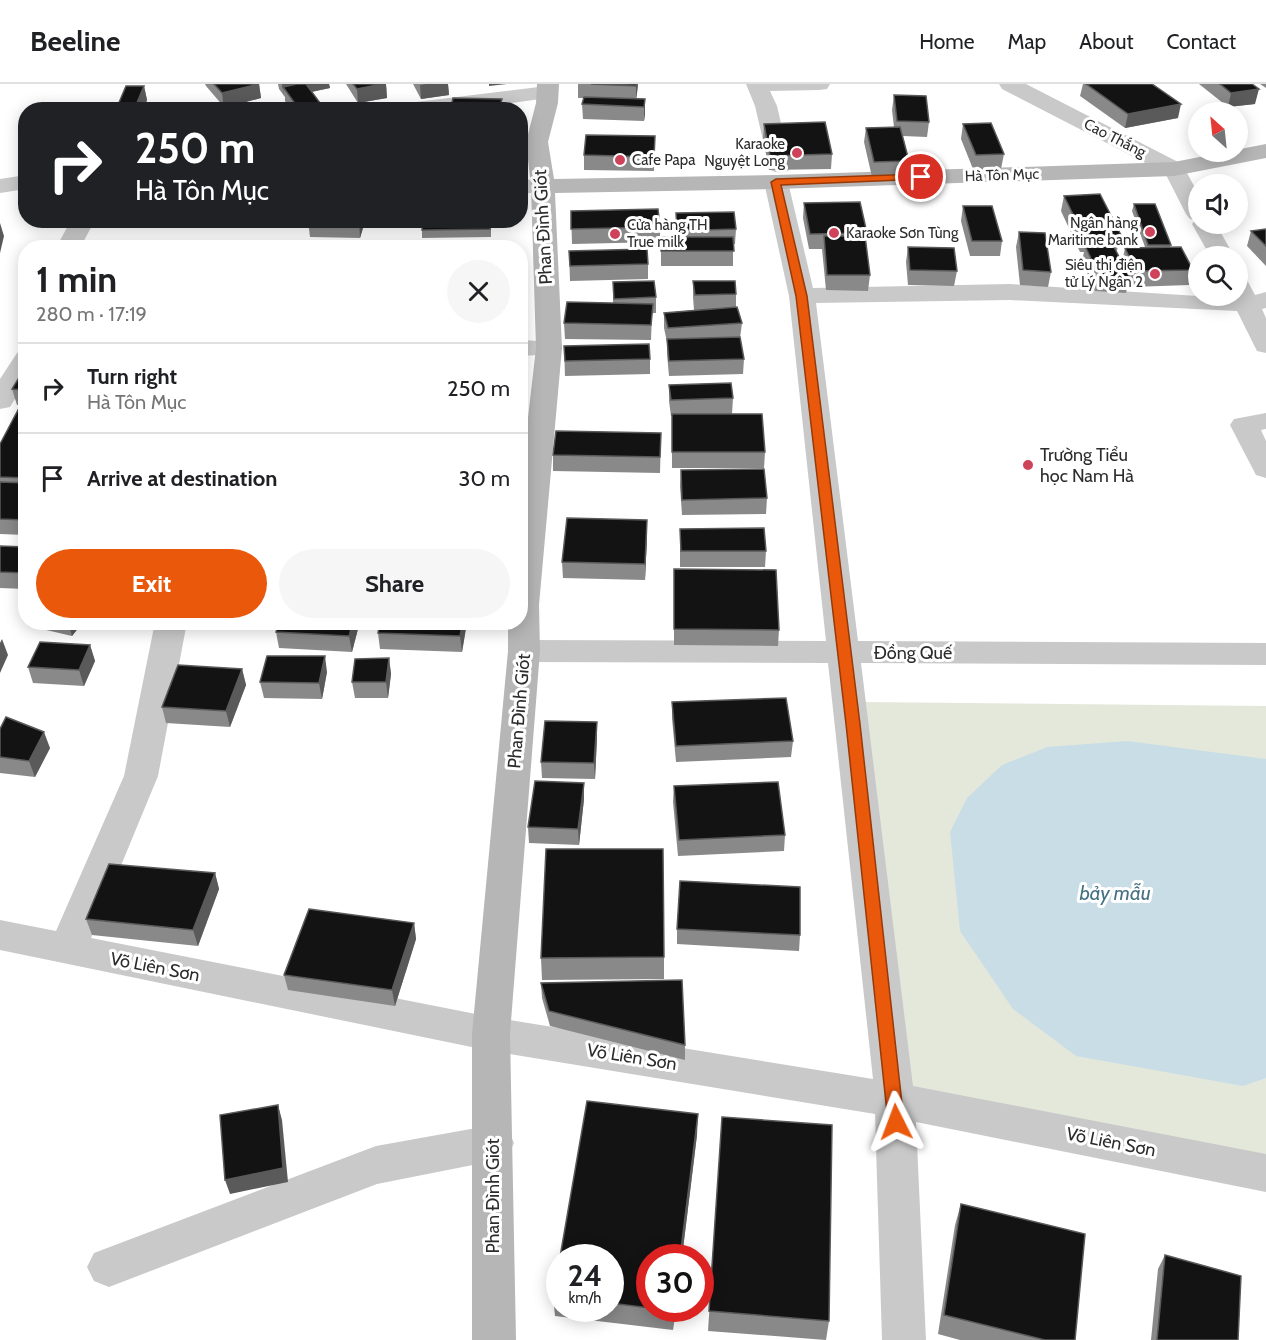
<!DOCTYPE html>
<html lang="en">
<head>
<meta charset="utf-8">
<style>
  :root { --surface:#fff; --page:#f6f6f6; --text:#202124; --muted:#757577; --line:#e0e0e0; --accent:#ea580c }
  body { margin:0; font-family:Cabin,sans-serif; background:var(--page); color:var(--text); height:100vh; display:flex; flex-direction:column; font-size:22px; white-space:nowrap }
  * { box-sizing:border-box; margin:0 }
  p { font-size:20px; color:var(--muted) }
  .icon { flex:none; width:33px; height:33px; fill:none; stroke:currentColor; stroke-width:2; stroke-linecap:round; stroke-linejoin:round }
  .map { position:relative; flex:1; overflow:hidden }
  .side { position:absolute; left:18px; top:156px; width:510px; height:390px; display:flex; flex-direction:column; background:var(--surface); border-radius:24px; box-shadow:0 3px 15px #0003 }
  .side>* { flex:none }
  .hud { position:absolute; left:18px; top:18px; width:510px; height:126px; border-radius:24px; box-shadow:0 3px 15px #0003; background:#202124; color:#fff; overflow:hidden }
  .needle { width:39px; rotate:333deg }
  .fabs { position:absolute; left:1188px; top:18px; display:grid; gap:12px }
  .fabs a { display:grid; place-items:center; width:60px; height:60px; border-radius:50%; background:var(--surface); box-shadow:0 3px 15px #0003; font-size:30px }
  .speed { position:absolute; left:546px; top:1160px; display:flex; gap:12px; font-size:30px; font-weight:700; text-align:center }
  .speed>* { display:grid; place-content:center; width:78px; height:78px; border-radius:50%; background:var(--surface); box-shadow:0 3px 15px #0003; line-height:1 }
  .speed small { font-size:15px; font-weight:400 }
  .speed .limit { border:9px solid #d22; background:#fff; color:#111 }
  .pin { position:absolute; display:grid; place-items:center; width:51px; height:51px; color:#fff; margin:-26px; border:3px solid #fff; border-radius:50%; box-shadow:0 2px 6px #0007 }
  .me { position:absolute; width:66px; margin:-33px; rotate:357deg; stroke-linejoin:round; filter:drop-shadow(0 0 4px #0008) }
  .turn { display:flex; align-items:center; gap:21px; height:126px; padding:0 18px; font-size:27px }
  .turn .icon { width:78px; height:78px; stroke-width:2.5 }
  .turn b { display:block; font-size:42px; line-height:51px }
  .round { display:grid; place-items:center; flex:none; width:63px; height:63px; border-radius:32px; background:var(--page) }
  .headline { display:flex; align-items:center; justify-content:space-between; height:102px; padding:0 18px }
  h1 { font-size:36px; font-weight:700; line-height:45px }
  .button { display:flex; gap:12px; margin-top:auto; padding:12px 18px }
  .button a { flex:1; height:69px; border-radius:36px; background:var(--accent); color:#fff; font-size:24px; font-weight:700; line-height:69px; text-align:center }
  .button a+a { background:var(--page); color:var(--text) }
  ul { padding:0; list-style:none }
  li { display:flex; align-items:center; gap:18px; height:90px; padding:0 18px; border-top:2px solid var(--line) }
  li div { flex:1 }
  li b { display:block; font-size:22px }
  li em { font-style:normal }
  header { display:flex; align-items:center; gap:36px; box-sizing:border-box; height:84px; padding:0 30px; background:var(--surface); border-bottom:2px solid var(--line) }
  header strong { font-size:28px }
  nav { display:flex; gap:33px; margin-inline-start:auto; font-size:21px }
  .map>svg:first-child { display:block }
  .green { fill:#e3e8db }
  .water { fill:#c9dde6 }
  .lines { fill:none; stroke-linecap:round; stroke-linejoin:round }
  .street { fill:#c9c9c9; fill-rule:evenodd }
  .secondary { fill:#b6b6b6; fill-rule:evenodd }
  .wall { fill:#898989 }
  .shaded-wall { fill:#5a5a5a }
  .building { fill:#131313; stroke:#5a5a5a; stroke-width:1.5 }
  .route { fill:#ea580c; stroke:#983908; stroke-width:1.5 }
  .poi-dot { fill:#ce435a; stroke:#fff; stroke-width:2 }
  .labels { text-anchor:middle; stroke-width:6; stroke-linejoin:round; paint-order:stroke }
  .far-street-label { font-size:15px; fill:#2c2c2c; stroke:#fff }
  .far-poi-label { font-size:15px; fill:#2c2c2c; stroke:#fff; text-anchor:end }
  .street-label { font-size:18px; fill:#2c2c2c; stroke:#fff }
  .poi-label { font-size:18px; fill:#2c2c2c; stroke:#fff; text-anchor:start }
  .water-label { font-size:20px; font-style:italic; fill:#457183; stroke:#fff }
</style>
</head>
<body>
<header>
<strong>Beeline</strong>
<nav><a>Home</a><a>Map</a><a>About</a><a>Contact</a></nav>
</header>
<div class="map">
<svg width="1266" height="1256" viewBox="0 0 1266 1256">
  <rect width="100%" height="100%" fill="#fff"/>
  <path class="green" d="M861,618L1266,622V1095L889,1013Z"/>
  <path class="water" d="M1127,657L1266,675V994L1243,1002L1076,972L1013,925L960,847L950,748L967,714L1002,681L1047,663Z"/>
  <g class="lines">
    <g class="street">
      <path d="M746,0H830L827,5L819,6L770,7L777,22L791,82L788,87L780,89L772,87L769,82L755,22Z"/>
      <path d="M999,0H1026L1182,80L1198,109V140H1216L1234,172H1210L1192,140L1195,136L1190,135L1186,130L1165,89L1002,5Z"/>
      <path d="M547,2L555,3L558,8L555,13L462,26H397L400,21L408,19Z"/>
      <path d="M26,91V105L0,109V95Z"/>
      <path d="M776,91L784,93L788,98L813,204L1010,200L1198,212H1238V193L1247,196L1255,211L1266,208V224L1262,225L1266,234V269L1257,267L1237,227L1010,216L816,219L858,557L1266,559V581L861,579L913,1002L1266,1070V1108L916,1038L926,1256H882L875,1030L491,967L0,866V836L56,847L124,692L155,538H187L158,692L91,854L491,933L873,995L828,579L524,578L513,575L508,567L513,559L524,556L826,557L789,212L764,98L768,93Z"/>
      <path d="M543,95L551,97L555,102L551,107L520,110V96Z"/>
      <path d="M71,136H95L80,164H56Z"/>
      <path d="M520,256L558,258L562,264L558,270L520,272Z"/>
      <path d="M26,267V297L10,323L0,325V295L17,269Z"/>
      <path d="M1266,329V345L1261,346L1266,357V394L1256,391L1230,341L1234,335Z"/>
      <path d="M493,1041L508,1046L514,1059L508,1072L493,1077L377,1100L109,1203L94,1197L87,1183L94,1169L376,1062Z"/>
    </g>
    <path class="secondary" d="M537,0H559L558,19L548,58L554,95L776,91L1174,78L1266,60V74L1174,92L776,105L555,109L562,264L539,521L540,567L510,950L516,1256H472V950L508,567V538H520V403L536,264L531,102L526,58L536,19Z"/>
  </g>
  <g class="wall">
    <path d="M205,0H259L261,14L224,23L206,2Z"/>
    <path d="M278,0H329L330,4L312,8L323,23V26H291L285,17V13L279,5Z"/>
    <path d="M346,0H386L387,14L358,19Z"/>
    <path d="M413,0H448L449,11L421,15Z"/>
    <path d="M578,0H650H638L637,9L636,15H645V30L644,37L583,35L582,20L584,14H578Z"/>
    <path d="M1083,0H1152L1178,34L1125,44L1080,12Z"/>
    <path d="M1199,0H1252L1255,20L1228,23Z"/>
    <path d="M1260,0H1266V4Z"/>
    <path d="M144,2L147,16L143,26H119L118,21Z"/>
    <path d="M894,11L929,38L927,53L903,52L909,77L908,92L872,93L864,58L866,44L894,43L892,26Z"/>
    <path d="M502,15V26H451V23Z"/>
    <path d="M764,40L832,70L831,85L769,86L763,54Z"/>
    <path d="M963,40L1004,70L1001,85H973L961,55Z"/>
    <path d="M655,52L654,87L584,86V71Z"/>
    <path d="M1064,112L1121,151L1117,166L1116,167L1122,179L1125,164L1145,163L1132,127L1134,120L1171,161L1170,163L1193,186L1189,201L1132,203L1129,195L1126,209L1095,207L1082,177L1084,168H1080L1061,127Z"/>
    <path d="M804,119L867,149L866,159L870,191L868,207L826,206L822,165H809L803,134Z"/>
    <path d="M963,122L1002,157L1000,172H970L961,137Z"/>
    <path d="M571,127L660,143V158L572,160Z"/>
    <path d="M676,129L736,145L735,160L733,161V182H661V153H676Z"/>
    <path d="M308,136H362L363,144L360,154L310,153Z"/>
    <path d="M491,136V153L422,154V146Z"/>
    <path d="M1266,145V182L1247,162L1251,147Z"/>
    <path d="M1019,148L1051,188L1048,203L1020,201L1016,163Z"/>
    <path d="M908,163L957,187L954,202L908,201L906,178Z"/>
    <path d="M569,167L648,180V195L570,197Z"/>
    <path d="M693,197L736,210V223L742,239L740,254L744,275L743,290L669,292L667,270V258L664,244V229L694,226L693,213Z"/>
    <path d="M613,198L656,213V229H652L651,256L565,255L564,239L613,219Z"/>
    <path d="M564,262L650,275V290L565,292Z"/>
    <path d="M26,282V451L0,450V360L20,321H17L12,305Z"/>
    <path d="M669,301L733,314L732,330L765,368L764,384H672V332H671L669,317Z"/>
    <path d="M661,349L660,389L553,387V371Z"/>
    <path d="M681,386L767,414L766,430L682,431L680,402Z"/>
    <path d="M680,445L766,467L765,483H680Z"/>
    <path d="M647,452L645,496L563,494L562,478Z"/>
    <path d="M0,462L26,463V505L0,504Z"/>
    <path d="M674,485L779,546L778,562L674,561Z"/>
    <path d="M28,538H83L72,552L29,542Z"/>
    <path d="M380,538H467L462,568L380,565L378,549Z"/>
    <path d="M359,541L352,568L279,564L276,548Z"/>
    <path d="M90,561L95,577L84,602L33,599L28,583Z"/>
    <path d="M389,574L391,590L388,614H355L352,598Z"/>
    <path d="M242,585L246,601L230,643L166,639L162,623Z"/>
    <path d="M327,588L322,615L264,614L260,598Z"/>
    <path d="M672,618L793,657L791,673L676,678L672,634Z"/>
    <path d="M0,645L50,664L35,693L0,689Z"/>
    <path d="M597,654L595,695L542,694L541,678Z"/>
    <path d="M674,702L785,751L784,767L678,772L673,718Z"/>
    <path d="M584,715L579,761L529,759L528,743Z"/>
    <path d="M215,789L219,805L198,862L92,851L86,835Z"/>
    <path d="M414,839L416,855L395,922L288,906L284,891Z"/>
    <path d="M677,845L800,851L799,867L677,860Z"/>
    <path d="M664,873V895L542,896L541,874Z"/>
    <path d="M541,899L685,961V976L550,942L542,914Z"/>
    <path d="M722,1033L829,1237L826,1256L708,1247Z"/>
    <path d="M697,1051L673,1246L555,1232L553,1212L560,1176V1224H610V1173Z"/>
    <path d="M961,1120L1075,1256H960L938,1250L955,1141Z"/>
    <path d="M1165,1171L1238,1256H1151L1158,1185Z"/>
  </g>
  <g class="shaded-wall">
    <path d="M259,0L261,14L224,24L222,9Z"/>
    <path d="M282,0H329L330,4L290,12L283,3L284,13Z"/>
    <path d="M382,0H386L387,14L358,19L357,5Z"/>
    <path d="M426,0H448L449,11L421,15L420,1Z"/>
    <path d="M489,0H507L489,2Z"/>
    <path d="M636,0H638L637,9L636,16Z"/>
    <path d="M144,2L147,16L143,26H137L136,21Z"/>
    <path d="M1259,5L1255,20L1228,23L1231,9Z"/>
    <path d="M502,15V26H499V25Z"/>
    <path d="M645,15V30L644,37V23Z"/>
    <path d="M1181,20L1178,34L1125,44L1128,30Z"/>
    <path d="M22,69H26V83Z"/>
    <path d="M359,136H362L363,144L360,154Z"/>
    <path d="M0,139L4,152L0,169Z"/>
    <path d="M647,436V452L645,496V480Z"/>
    <path d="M68,538H83L72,552Z"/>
    <path d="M353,538H358L359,541L352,568L349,552Z"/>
    <path d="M463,538H467L462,568L460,552Z"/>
    <path d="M2,555L8,571L0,589V559Z"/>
    <path d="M90,561L95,577L84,602L79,586Z"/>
    <path d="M325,572L327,588L322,615L319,599Z"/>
    <path d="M389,574L391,590L388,614L386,598Z"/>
    <path d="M242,585L246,601L230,643L226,627Z"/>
    <path d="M597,638V654L595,695L594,679Z"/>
    <path d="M44,648L50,664L35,693L29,677Z"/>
    <path d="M584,699V715L579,761L578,745Z"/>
    <path d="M215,789L219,805L198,862L193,846Z"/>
    <path d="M414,839L416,855L395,922L392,906Z"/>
    <path d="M278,1021L282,1036L288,1098L230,1110L225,1096Z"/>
    <path d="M698,1030L697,1051L682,1173H680Z"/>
    <path d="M674,1224H675L673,1246Z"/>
  </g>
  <g class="building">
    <path d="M214,0H259L222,9Z"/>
    <path d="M297,0H306L323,23L299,25L283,3Z"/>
    <path d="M353,0H382L357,5Z"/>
    <path d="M591,0H636V2Z"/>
    <path d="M1086,0H1152L1181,20L1128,30Z"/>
    <path d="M1220,0H1252L1259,5L1231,9Z"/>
    <path d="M126,2H144L136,21H118Z"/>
    <path d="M894,11L926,12L929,38L897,37Z"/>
    <path d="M584,13L645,15L644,23L582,20Z"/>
    <path d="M453,14L502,15L499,25L451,23Z"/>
    <path d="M246,18L253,26H216Z"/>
    <path d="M825,38L832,70L770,72L764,40Z"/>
    <path d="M991,39L1004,70L976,71L963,40Z"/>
    <path d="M900,43L909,77L874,78L866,44Z"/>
    <path d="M20,46H26V69H22Z"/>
    <path d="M586,51L655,52L654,73L584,71Z"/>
    <path d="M1100,110L1121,151L1084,153L1064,112Z"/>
    <path d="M860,118L867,149L810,150L804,119Z"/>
    <path d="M1134,120H1155L1171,161H1148Z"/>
    <path d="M963,122H992L1002,157H972Z"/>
    <path d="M658,125L660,143L571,145V127Z"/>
    <path d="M734,128L736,145L677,147L676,129Z"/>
    <path d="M308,136H359L358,139L307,138Z"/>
    <path d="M423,136H491L490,145L422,146Z"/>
    <path d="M1266,145V162L1251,147Z"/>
    <path d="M1019,148L1045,149L1051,188L1023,186Z"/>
    <path d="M824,152H865L870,191H827Z"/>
    <path d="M661,153H733L734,167H661Z"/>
    <path d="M1113,161L1130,194L1099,191L1085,162Z"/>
    <path d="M908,163L954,164L957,187L910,186Z"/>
    <path d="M1181,163L1193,186L1136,187L1125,164Z"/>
    <path d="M647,165L648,180L570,182L569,167Z"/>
    <path d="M654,197L656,213L614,215L613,198Z"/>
    <path d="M693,197H735L736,210L695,211Z"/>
    <path d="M567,218L653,220L651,241L564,239Z"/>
    <path d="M737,223L742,239L668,244L664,229Z"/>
    <path d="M740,253L744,275L669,277L667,255Z"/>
    <path d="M649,260L650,275L565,277L564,262Z"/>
    <path d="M26,282V306L12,305Z"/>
    <path d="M731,299L733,314L671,316L669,301Z"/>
    <path d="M26,311V394L0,393V360Z"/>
    <path d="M672,330H762L765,368H672Z"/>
    <path d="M556,347L661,349L660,373L553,371Z"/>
    <path d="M764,385L767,414L682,416L681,386Z"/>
    <path d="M0,398L26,399V436L0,435Z"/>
    <path d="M567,434L647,436L645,480L562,478Z"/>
    <path d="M764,444L766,467H681L680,445Z"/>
    <path d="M0,462L26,463V489L0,488Z"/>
    <path d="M674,485L776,486L779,546L674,545Z"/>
    <path d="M279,538H353L349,552L276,548Z"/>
    <path d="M380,538H463L460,552L378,549Z"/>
    <path d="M40,558L90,561L79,586L28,583Z"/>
    <path d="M267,572H325L319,599L260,598Z"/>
    <path d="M389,574L386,598H352L355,575Z"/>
    <path d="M178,581L242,585L226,627L162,623Z"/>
    <path d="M786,614L793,657L676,662L672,618Z"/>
    <path d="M6,633L44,648L29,677L0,673V645Z"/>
    <path d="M545,637L597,638L594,679L541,678Z"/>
    <path d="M535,697L584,699L578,745L528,743Z"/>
    <path d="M778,698L785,751L679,756L674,702Z"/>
    <path d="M546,765H663L664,873L541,874Z"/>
    <path d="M109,780L215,789L193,846L86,835Z"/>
    <path d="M680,797L800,803V851L677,845Z"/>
    <path d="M309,825L414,839L392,906L284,891Z"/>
    <path d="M682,896L685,961L549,927L541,899Z"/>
    <path d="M587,1017L698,1030L680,1173H650V1224L610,1219V1173H560Z"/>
    <path d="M278,1021L283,1084L225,1096L220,1031Z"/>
    <path d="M722,1033L832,1041L829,1237L709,1227Z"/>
    <path d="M961,1120L1085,1150L1075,1256H1045L944,1231Z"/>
    <path d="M1165,1171L1241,1192L1238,1256H1157Z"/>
    <path d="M560,1176V1213L553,1212Z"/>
    <path d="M651,1224H674L673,1227Z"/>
  </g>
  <path class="route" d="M921,90L925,91V95L781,101L807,212L860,640L904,1038L902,1043L896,1045L890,1043L888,1038L846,640L796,212L771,98L776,95Z"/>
  <g class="poi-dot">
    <circle cx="797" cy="69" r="6"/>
    <circle cx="620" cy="76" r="6"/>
    <circle cx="1150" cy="148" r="6"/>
    <circle cx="834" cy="149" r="6"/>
    <circle cx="615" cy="150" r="6"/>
    <circle cx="1155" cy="190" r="6"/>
    <circle cx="1028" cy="381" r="6"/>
  </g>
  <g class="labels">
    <g class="far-street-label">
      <text transform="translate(1115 54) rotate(27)" y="5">Cao Thắng</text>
      <text transform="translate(1002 91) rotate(-2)" y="5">Hà Tôn Mục</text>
    </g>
    <g class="far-poi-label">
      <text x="785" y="65">Karaoke<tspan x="785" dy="17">Nguyệt Long</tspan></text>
      <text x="632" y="81" text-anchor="start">Cafe Papa</text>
      <text x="1138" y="144">Ngân hàng<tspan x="1138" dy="17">Maritime bank</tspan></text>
      <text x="627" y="146" text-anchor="start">Cửa hàng TH<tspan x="627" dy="17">True milk</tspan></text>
      <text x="846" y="154" text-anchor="start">Karaoke Sơn Tùng</text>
      <text x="1143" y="186">Siêu thị điện<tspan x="1143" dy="17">tử Lý Ngân 2</tspan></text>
    </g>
    <g class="street-label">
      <text transform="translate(543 143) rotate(-93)" y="6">Phan Đình Giót</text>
      <text x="913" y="575">Đồng Quế</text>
      <text transform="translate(519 627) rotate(-85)" y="6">Phan Đình Giót</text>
      <text transform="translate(155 883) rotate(11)" y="6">Võ Liên Sơn</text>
      <text transform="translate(632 973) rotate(9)" y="6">Võ Liên Sơn</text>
      <text transform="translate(1111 1058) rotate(11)" y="6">Võ Liên Sơn</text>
      <text transform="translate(493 1112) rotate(-90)" y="6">Phan Đình Giót</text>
    </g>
    <g class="poi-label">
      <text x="1040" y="377">Trường Tiểu<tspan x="1040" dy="21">học Nam Hà</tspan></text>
    </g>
    <g class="water-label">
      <text x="1115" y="816">bảy mẫu</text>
    </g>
  </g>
</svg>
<div class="fabs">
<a><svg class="needle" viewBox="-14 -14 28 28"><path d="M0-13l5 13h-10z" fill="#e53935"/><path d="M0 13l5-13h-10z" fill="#757577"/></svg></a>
<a><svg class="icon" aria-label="sound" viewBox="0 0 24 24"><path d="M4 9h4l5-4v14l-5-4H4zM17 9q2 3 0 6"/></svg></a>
<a><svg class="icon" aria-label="search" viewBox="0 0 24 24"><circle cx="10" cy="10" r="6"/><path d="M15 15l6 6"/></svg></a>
</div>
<div class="speed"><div>24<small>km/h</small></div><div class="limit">30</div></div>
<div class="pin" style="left:921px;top:93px;background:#d93025"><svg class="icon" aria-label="arrive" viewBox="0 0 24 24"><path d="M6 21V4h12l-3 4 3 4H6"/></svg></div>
<svg class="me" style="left:896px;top:1038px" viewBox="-20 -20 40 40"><path d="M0-17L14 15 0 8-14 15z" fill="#ea580c" stroke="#fff" stroke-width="4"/></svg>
<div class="hud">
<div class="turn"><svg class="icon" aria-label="right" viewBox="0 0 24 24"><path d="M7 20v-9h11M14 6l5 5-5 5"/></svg><div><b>250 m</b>Hà Tôn Mục</div></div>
</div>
<section class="side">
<div class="headline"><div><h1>1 min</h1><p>280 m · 17:19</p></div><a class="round"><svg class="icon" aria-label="close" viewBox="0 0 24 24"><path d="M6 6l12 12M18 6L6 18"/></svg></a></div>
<ul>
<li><svg class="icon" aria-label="right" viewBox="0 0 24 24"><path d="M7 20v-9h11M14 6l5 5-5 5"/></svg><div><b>Turn right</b><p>Hà Tôn Mục</p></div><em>250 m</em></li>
<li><svg class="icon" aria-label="arrive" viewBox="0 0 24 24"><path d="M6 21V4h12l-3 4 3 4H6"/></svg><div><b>Arrive at destination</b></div><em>30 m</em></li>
</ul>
<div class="button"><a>Exit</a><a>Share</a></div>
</section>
</div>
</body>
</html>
